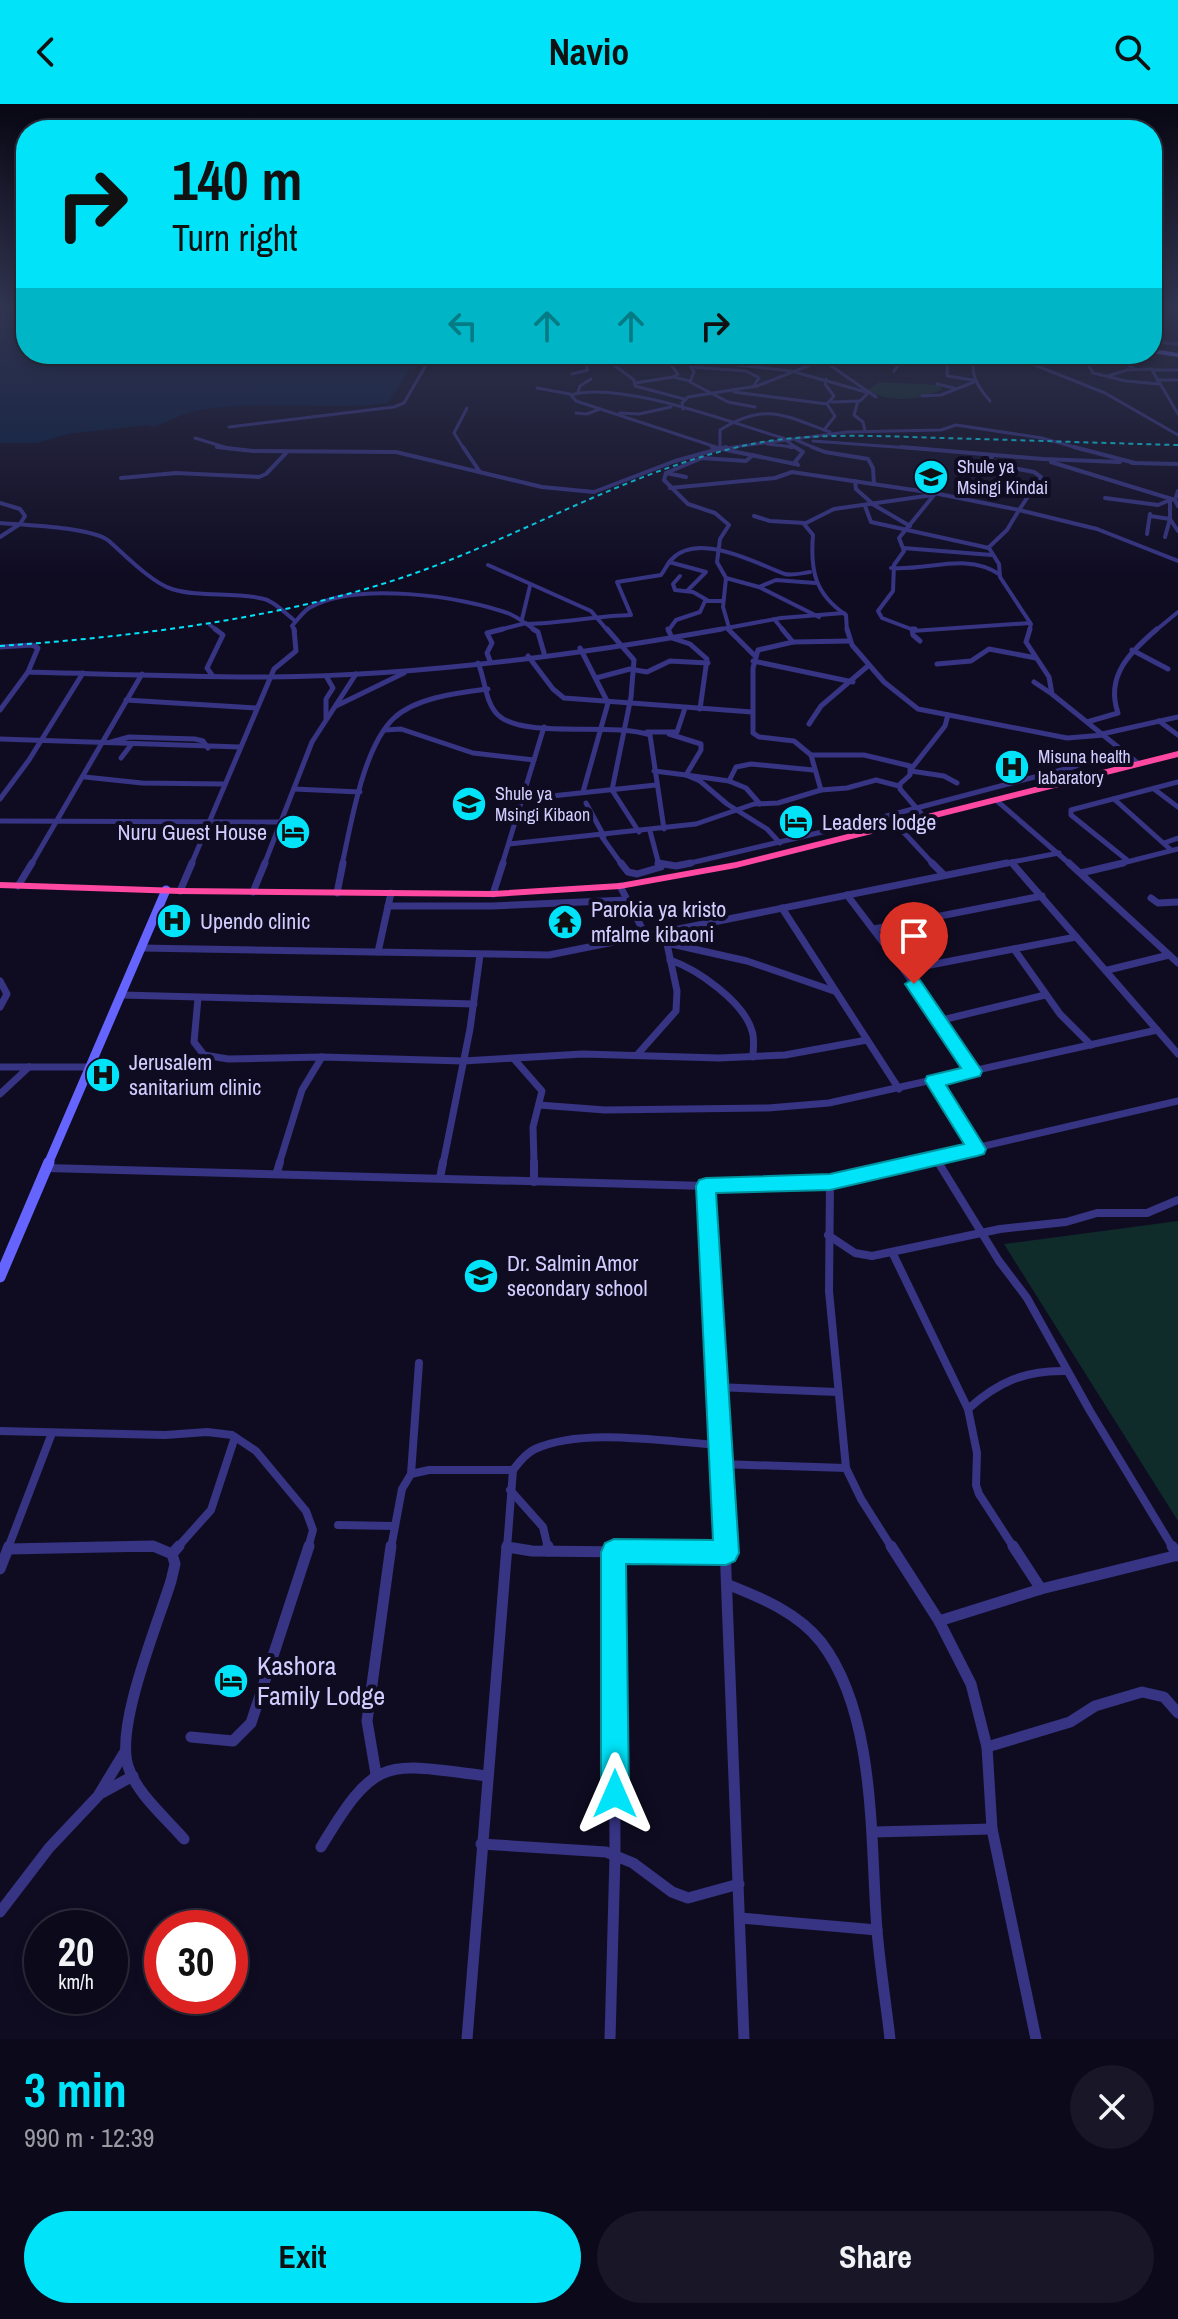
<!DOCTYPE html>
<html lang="en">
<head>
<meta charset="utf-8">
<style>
  :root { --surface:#0b091a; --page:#191727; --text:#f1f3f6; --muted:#9a9aa2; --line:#2b2a39; --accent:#00e3f8 }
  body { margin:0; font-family:"Archivo Narrow",sans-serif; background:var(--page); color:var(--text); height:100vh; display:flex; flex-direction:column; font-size:30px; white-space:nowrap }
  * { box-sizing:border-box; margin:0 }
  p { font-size:26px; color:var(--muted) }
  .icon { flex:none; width:44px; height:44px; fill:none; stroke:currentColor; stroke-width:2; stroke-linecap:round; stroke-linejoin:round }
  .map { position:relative; height:1935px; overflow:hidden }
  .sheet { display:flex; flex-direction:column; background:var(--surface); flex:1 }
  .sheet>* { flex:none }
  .guide { position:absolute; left:16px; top:16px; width:1146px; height:244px; border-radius:32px; box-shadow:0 4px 12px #0003,0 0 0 2px var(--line); background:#00e3f8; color:#111; overflow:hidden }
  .speed { position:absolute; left:24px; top:1806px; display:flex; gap:16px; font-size:40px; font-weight:700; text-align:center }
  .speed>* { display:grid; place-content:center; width:104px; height:104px; border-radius:50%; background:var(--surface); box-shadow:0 4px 12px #0003,0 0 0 2px var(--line); line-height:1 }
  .speed small { font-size:20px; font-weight:400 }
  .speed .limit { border:12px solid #d22; background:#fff; color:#111 }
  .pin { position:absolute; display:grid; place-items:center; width:68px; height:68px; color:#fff; margin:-82px -34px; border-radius:50% 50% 50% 0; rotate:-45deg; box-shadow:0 0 8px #0007 }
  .pin .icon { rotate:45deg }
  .me { position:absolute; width:88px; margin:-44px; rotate:0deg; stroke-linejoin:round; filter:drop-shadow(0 0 6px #0008) }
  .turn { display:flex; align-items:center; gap:28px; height:168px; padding:0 24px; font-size:36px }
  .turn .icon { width:104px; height:104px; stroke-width:2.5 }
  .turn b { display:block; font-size:56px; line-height:68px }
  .lanes { display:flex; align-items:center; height:76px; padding:0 24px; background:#0003; justify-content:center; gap:40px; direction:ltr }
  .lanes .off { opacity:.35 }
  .round { display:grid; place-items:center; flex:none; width:84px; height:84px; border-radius:42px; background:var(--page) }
  .overview { display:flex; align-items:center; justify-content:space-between; height:136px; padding:0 24px }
  h1 { font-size:48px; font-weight:700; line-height:60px; color:var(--accent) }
  .button { display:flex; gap:16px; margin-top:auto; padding:16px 24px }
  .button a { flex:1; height:92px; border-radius:48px; background:var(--accent); color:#111; font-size:32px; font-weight:700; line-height:92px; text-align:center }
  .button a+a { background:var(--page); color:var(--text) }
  header { display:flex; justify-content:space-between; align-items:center; height:104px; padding:0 24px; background:var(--accent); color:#111; font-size:36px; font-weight:700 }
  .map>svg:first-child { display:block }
  .green { fill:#0f2c2b }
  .water { fill:#071c40 }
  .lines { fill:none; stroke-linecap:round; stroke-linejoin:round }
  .street-far5 { stroke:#363483; stroke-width:3 }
  .street-far4 { stroke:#363483; stroke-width:4 }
  .street-far3 { stroke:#363483; stroke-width:5 }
  .street-far2 { stroke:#363483; stroke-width:7 }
  .street-far1 { stroke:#363483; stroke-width:8 }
  .street { stroke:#363483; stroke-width:11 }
  .secondary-far2 { stroke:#6564ff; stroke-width:4 }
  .secondary-far1 { stroke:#6564ff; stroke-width:9 }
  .secondary { stroke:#6564ff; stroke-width:11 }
  .highway { fill:#ff48a2; fill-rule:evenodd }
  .rail { stroke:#00e3f8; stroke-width:2; stroke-dasharray:5 4; stroke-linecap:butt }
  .route { fill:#00e3f8; stroke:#0094a1; stroke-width:2 }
  .labels { text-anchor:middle; stroke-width:8; stroke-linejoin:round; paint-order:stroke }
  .far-poi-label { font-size:18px; fill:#d2cdff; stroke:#0f0c22; text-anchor:start }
  .poi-label { font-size:22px; fill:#d2cdff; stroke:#0f0c22; text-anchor:start }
  .near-poi-label { font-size:26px; fill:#d2cdff; stroke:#0f0c22; text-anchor:start }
</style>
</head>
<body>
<header><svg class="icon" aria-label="back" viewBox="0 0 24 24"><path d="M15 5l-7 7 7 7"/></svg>Navio<svg class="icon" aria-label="search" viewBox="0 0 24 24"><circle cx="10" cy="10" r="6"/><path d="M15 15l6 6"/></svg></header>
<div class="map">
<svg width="1178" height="1935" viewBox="0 0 1178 1935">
  <rect width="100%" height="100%" fill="#0f0c22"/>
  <g class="green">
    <path d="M880,278L938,281L942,285C921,297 887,299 867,286Z"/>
    <path d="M1178,1117V1417L1004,1140Z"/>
  </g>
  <path class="water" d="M0,201H26V250H436L409,266L388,299C322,308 253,293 188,309C177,312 165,319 154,323L147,321L68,330L37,339H0Z"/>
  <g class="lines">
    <g class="street-far5">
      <path d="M1152,238L1178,240"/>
      <path d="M593,250L592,255L614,261L634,276L635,282L684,295"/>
      <path d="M660,250L687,256L694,268L690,278L728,298L755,303"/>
      <path d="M948,250L947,272L973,276"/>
      <path d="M975,250C969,270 977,282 990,297"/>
      <path d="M1007,250L1105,289L1178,331"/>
      <path d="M1048,250L1049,256"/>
      <path d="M1082,250L1093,269L1126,277L1159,280"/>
      <path d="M1112,250L1134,265"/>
      <path d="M686,255L791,267L866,288"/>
      <path d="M821,255L876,293"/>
      <path d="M539,258L575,260L595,256"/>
      <path d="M998,260L997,257L1007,250"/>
      <path d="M671,261L678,270L673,273L690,277"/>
      <path d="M691,263L746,267L759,274L753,283"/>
      <path d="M1178,266H1152L1178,310"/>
      <path d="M894,267L907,250"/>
      <path d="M572,270L588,266L585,259"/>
      <path d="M1108,272L1127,266L1152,265"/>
      <path d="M1157,276H1178"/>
      <path d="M635,279L673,273"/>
      <path d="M937,280L954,284"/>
      <path d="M537,284L570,290L576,297L722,345"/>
      <path d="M578,288L580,282L591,275"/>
      <path d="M734,288L827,300"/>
      <path d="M571,291C620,276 731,319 783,334L798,345"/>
      <path d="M922,292L941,291L974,278"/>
      <path d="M858,297L854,311L863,318L865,327"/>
      <path d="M832,298L860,297L868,289"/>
      <path d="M683,305L682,299L688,293L757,282L838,250"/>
      <path d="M576,309L587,310L600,305"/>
      <path d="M620,309L639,310L671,303"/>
      <path d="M229,323L394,303L404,299L426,261L453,250"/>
      <path d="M824,326L835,312L827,300L834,292L825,280L826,275"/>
      <path d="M195,334L231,345"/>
      <path d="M796,336L817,345"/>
      <path d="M813,337L923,345"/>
      <path d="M767,340L794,343"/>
      <path d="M720,344V326C765,298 783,311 830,328"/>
      <path d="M464,345L454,329L467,304"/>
      <path d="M719,345L847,328L941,326L956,321L1042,334L1081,345"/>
    </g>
    <g class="street-far4">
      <path d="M217,343L253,347L396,348L542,383L594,388L675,357L726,343"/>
      <path d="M463,343L480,368"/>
      <path d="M712,343L795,360"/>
      <path d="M790,343H794"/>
      <path d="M795,343L803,348L795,358L798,361"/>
      <path d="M812,343L825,348L868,355L873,364L874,380"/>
      <path d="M901,343L1043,355L1120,358"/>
      <path d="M1074,343L1135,359"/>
      <path d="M992,353L988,356L991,360L1034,368L1041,373L1019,406L1097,425L1178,457"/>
      <path d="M1051,358L1175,396"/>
      <path d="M1132,359L1178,360"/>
      <path d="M666,369L686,373"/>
      <path d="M121,374L176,369L259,373L266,370L287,348"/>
      <path d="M855,377L856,385L874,401L910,422"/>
      <path d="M670,384L775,374L792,368L934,389L1019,406L1007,426L988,444"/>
      <path d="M1178,387L1175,396L1178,402"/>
      <path d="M1105,394L1158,401L1170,396"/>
      <path d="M0,399L20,405L25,412L20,420L0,433"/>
      <path d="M865,402L871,418L989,444L999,460L1000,473L1031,520L1029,527"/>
      <path d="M754,412L770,417L805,419"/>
      <path d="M1150,412L1170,415L1178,427"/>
      <path d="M0,419C24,421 92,423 109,437C125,451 152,479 172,485C201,494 235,487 264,495C274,497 285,509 294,516"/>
      <path d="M1147,430L1150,410"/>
      <path d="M1165,433L1170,415V395"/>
      <path d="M903,444L992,451"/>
      <path d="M669,458L706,468L687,487"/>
      <path d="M488,461L591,507L608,527"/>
      <path d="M891,464C928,467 966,448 999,470"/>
      <path d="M680,472L673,480L675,486L693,488L707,496"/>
      <path d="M726,474L759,483L819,513"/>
      <path d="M759,483L776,476L815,479"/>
      <path d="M522,515L530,482"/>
      <path d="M774,515L784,527"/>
      <path d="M527,520C563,519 596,512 631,511L617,478L661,471C665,466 667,460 672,455C699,427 757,460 785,470C792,472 802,469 810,468"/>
      <path d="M210,521L218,527"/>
      <path d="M911,525L882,514L878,507L893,487L894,461L904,447L899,434L934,391"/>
      <path d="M295,527L292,522C297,516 303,508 309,504C355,477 463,492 510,510C519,514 528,521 536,527"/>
      <path d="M495,527L526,519"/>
      <path d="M668,527L676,516L700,508L705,497H723"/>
      <path d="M711,527L781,514L844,509"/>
      <path d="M730,527L723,503L726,474L717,458L720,435L729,421L715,409L688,400L664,376L666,369L702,354L746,357L753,351"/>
      <path d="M847,527L846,511C815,490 810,467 813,431L804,420L834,405L933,391"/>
      <path d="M912,527L1030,519"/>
      <path d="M1155,527L1178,508"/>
    </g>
    <g class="street-far3">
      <path d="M533,525L538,528L544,549"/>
      <path d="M607,525L634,556L631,593L612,686L639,728"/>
      <path d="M668,525L672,534L690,540L707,555L700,605"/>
      <path d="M728,525L754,551"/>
      <path d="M782,525L793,538"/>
      <path d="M847,525L852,541L884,578L918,605L1067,634L1104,631"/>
      <path d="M915,525H912L913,531L920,537"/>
      <path d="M1030,525L1026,538L1049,573L1052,590L1139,660"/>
      <path d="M850,537L793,538L758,546L753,564V629L759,633L794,637L811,651H864L910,662V671L900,680V685L925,714"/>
      <path d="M0,543L32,541L38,544L28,568L0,606"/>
      <path d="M580,544L608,599L583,688"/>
      <path d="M1132,546L1168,565"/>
      <path d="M528,552L553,585L564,594L752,608"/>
      <path d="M490,557L487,549L492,539L487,529L503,525"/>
      <path d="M753,557L853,578"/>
      <path d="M478,559C485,574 485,599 498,611C523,635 611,618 650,631L664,725"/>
      <path d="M937,560L971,557L989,545L1036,554"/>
      <path d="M28,568C109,570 190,573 270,573C417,572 577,551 722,525"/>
      <path d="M212,571L207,564L223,531L215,525"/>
      <path d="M326,572L333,584L326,595V614"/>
      <path d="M596,574L630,565L647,568L670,557L708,559"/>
      <path d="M1034,578L1052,590"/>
      <path d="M126,596L256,604"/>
      <path d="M336,602L404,569"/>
      <path d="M1159,617L1178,631"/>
      <path d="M1087,618L1118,609C1105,572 1130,548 1157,525"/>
      <path d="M809,620L821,602L869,561"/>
      <path d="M385,626L401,625L473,649L534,656"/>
      <path d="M647,628H677L685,604"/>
      <path d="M669,630L701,640V646L686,671L729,677"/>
      <path d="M1102,630L1178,613"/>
      <path d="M0,635L240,643"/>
      <path d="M111,638L129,633L195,635L203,637L208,644"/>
      <path d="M811,651L821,686"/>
      <path d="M121,654L131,641"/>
      <path d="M912,664L945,622L948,611"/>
      <path d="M654,667L686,671L700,677L727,700L767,725L780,739"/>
      <path d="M911,667L944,672L957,679"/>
      <path d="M85,673L142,679L224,680"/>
      <path d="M294,685L360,688"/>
      <path d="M1154,685L1178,703"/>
      <path d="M0,695L29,656L83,569"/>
      <path d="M523,695L656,681"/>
      <path d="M1114,695L1171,746"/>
      <path d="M996,696L1071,761"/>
      <path d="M586,699L604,732"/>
      <path d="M760,700L746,684L729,677L736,663L751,660L813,666"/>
      <path d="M0,717L279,718"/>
      <path d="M896,720L934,761"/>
      <path d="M650,727L659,761"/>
      <path d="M602,733L622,761"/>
      <path d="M1164,739L1178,734"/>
      <path d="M509,740L696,720L754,700L778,699L821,686L847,684L876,676L899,682"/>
      <path d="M1127,756L1071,711V706L1178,678"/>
      <path d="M1012,758L1014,761"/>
      <path d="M31,761L142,570"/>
      <path d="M191,761L274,565L296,547L294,525"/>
      <path d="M264,761L312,638L356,570"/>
      <path d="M342,761C351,720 363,643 394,614C417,593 458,589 488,585"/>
      <path d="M502,761L544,623"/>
      <path d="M682,761L856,720L1126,649"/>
      <path d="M996,761L1059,749"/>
      <path d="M1115,761L1178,745"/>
    </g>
    <g class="street-far2">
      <path d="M621,759L628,768L637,770L661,763"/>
      <path d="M658,759L676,762L691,759"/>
      <path d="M932,759L944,771"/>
      <path d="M1012,759L1178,950"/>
      <path d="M1069,759L1178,859"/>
      <path d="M1081,769L1123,759"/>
      <path d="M18,782L32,759"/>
      <path d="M620,782L645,830"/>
      <path d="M180,787L192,759"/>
      <path d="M253,788L265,759"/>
      <path d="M337,789L343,759"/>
      <path d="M493,790L503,759"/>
      <path d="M847,791L904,866L973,967"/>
      <path d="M1151,794L1158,799L1178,798"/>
      <path d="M388,802H492L627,796"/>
      <path d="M782,804L899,985"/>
      <path d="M874,825L1042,792"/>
      <path d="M667,839L747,857L834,887"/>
      <path d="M141,844L549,851L1007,759"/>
      <path d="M1014,845L1060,910L1091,941"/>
      <path d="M378,848L391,789"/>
      <path d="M670,856C697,865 744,898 752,927C755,935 753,945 753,953"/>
      <path d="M904,866L1076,833"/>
      <path d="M1108,866L1169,851"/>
      <path d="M0,877L7,890L0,903"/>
      <path d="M122,891L474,900"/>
      <path d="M198,894L194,938L204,951L228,955L322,953L463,957L583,950L719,954L785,951L867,936"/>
      <path d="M938,917L1045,891"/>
      <path d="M637,951L676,907L677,887L664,826"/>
      <path d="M514,955L542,987L533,1023L534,1060"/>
      <path d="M0,963H91"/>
      <path d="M934,977L977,1045"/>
      <path d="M0,990L29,963"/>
      <path d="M539,1001L605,1006L768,1004L829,999L1157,926"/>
      <path d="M936,1054L940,1060"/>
      <path d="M279,1060L302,986L322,953"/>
      <path d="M443,1060L470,925L480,851"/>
      <path d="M907,1060L1178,997"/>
    </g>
    <g class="street-far1">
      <path d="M534,1058V1078"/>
      <path d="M938,1058L999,1157L1027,1194L1090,1307L1173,1444"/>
      <path d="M47,1064L706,1082L815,1080L916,1058"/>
      <path d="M277,1068L280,1058"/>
      <path d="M440,1074L443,1058"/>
      <path d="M830,1078L829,1187L846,1364L861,1395L892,1444"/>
      <path d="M706,1082L725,1444"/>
      <path d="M828,1131L855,1149L872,1152L1000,1125L1066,1118L1097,1109H1147L1178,1096"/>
      <path d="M893,1150L968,1305L977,1349L976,1381L979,1390L1014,1444"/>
      <path d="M716,1283L837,1288"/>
      <path d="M968,1305C998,1278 1025,1266 1066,1267"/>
      <path d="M0,1327L165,1331L207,1328L232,1331L256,1347L306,1407L313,1426L308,1444"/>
      <path d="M720,1360L846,1364"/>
      <path d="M411,1370L429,1366H513"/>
      <path d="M510,1386L543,1423L548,1444"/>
      <path d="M338,1421L394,1422"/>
      <path d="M507,1443L513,1444"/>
      <path d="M8,1444L52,1329"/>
      <path d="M58,1444H158"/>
      <path d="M177,1444L211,1406L235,1333"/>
      <path d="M391,1444L402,1385L411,1370L419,1259"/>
      <path d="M507,1444L513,1366C519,1358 526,1349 535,1345C584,1323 666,1338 719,1341"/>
    </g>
    <g class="street">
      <path d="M548,1442L549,1447"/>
      <path d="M725,1442L744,1935"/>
      <path d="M891,1442L939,1517L971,1580L987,1643L992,1725L1036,1935"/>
      <path d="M1013,1442L1041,1485"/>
      <path d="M1172,1442L1178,1452"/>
      <path d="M507,1443L532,1447L726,1449"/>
      <path d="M8,1445L153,1442L172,1450L175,1460L171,1477C158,1519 115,1622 128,1662C136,1689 166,1714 184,1735"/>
      <path d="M172,1450L179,1442"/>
      <path d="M0,1465L9,1442"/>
      <path d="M729,1481C762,1494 798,1509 821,1538C877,1611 870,1738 877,1826C880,1863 886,1899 890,1935"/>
      <path d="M939,1517L1041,1485L1178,1451"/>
      <path d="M191,1633L233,1637L251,1619L309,1442"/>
      <path d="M987,1643L1070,1618L1095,1602L1142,1588L1164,1593L1178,1609"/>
      <path d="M376,1670L367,1617L391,1442"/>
      <path d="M100,1690L133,1672"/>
      <path d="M873,1728L992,1725"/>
      <path d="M481,1740L606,1748L633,1759L672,1788L688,1794L739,1780"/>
      <path d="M321,1743C377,1650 384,1659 487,1672"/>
      <path d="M0,1808L49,1744L98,1692L124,1649"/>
      <path d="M740,1814L877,1826"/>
      <path d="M467,1935L507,1442"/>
      <path d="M610,1935L615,1752L614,1448"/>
    </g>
    <path class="secondary-far2" d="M1152,247L1178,251"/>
    <path class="secondary-far1" d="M48,1060L166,786"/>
    <path class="secondary" d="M0,1173L49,1058"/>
    <path class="highway" d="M1178,647V653L736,764L620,785L493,793L180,790L0,784V778L180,784L493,787L620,779L736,758Z"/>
    <path class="rail" d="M0,542C130,533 271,516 395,476C515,437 623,368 747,341C805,328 881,332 941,334C1020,336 1099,339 1178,341"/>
  </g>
  <linearGradient id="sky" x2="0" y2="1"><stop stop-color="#080713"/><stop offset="0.43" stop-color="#31344f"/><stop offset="1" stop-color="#31344f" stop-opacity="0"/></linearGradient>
  <rect width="1178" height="472" fill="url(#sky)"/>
  <path class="route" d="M914,874L920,876L982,967L980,972L946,981L986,1045L984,1050L977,1052L830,1086L716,1089L739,1449L735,1457L726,1461L626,1460L629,1690L625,1700L615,1704L605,1700L601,1690V1448L605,1439L614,1435L713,1436L696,1082L699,1076L706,1074L830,1070L964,1040L925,977L927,972L961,964L905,880Z"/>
  <defs>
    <g id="school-disc" transform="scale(1.8)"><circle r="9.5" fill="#00e3f8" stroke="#0f0c22"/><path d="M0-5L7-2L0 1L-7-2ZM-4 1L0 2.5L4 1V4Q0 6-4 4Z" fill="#111"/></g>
    <g id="hospital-disc" transform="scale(1.8)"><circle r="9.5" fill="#00e3f8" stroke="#0f0c22"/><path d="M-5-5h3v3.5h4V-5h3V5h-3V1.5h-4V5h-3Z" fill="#111"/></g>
    <g id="hotel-disc" transform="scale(1.8)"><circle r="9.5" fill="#00e3f8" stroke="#0f0c22"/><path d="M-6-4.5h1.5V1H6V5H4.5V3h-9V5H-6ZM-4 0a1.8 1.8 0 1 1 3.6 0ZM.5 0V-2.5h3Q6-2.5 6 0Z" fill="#111"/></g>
    <g id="temple-disc" transform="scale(1.8)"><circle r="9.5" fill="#00e3f8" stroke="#0f0c22"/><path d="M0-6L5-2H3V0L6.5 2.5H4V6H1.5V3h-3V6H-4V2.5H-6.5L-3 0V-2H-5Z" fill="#111"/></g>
  </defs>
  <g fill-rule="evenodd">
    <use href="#school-disc" x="931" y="373"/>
    <use href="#hospital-disc" x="1012" y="663"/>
    <use href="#school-disc" x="469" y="700"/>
    <use href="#hotel-disc" x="796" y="718"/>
    <use href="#hotel-disc" x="293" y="728"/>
    <use href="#hospital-disc" x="174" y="817"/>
    <use href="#temple-disc" x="565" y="818"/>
    <use href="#hospital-disc" x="103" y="971"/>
    <use href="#school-disc" x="481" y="1172"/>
    <use href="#hotel-disc" x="231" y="1577"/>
  </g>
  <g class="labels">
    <g class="far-poi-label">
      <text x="957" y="369">Shule ya<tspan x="957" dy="21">Msingi Kindai</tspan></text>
      <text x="1038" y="659">Misuna health<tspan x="1038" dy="21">labaratory</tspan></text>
      <text x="495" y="696">Shule ya<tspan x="495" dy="21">Msingi Kibaon</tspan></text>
    </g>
    <g class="poi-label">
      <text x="822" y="726">Leaders lodge</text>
      <text x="267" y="736" text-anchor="end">Nuru Guest House</text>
      <text x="591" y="813">Parokia ya kristo<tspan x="591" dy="25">mfalme kibaoni</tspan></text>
      <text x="200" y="825">Upendo clinic</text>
      <text x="129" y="966">Jerusalem<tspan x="129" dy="25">sanitarium clinic</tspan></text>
      <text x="507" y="1167">Dr. Salmin Amor<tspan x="507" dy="25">secondary school</tspan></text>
    </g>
    <g class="near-poi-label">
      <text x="257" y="1571">Kashora<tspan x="257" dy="30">Family Lodge</tspan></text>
    </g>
  </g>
</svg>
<div class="speed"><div>20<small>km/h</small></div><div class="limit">30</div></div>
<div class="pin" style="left:914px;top:880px;background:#d93025"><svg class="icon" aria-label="arrive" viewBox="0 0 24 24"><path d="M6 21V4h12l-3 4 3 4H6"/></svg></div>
<svg class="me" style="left:615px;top:1690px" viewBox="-20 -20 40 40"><path d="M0-17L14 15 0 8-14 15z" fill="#00e3f8" stroke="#fff" stroke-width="4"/></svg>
<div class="guide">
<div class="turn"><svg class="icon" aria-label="right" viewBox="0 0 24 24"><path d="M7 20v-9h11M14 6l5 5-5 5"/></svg><div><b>140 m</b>Turn right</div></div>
<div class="lanes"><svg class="icon off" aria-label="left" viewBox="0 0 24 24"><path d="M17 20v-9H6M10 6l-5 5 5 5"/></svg><svg class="icon off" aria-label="ahead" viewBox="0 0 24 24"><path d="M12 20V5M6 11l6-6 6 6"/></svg><svg class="icon off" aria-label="ahead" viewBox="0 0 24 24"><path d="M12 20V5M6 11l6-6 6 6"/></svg><svg class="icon" aria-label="right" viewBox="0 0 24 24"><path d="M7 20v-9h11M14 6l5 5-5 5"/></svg></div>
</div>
</div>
<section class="sheet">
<div class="overview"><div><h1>3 min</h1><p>990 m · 12:39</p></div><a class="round"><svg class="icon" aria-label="close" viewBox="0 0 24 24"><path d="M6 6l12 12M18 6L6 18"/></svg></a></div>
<div class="button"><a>Exit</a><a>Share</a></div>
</section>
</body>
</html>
